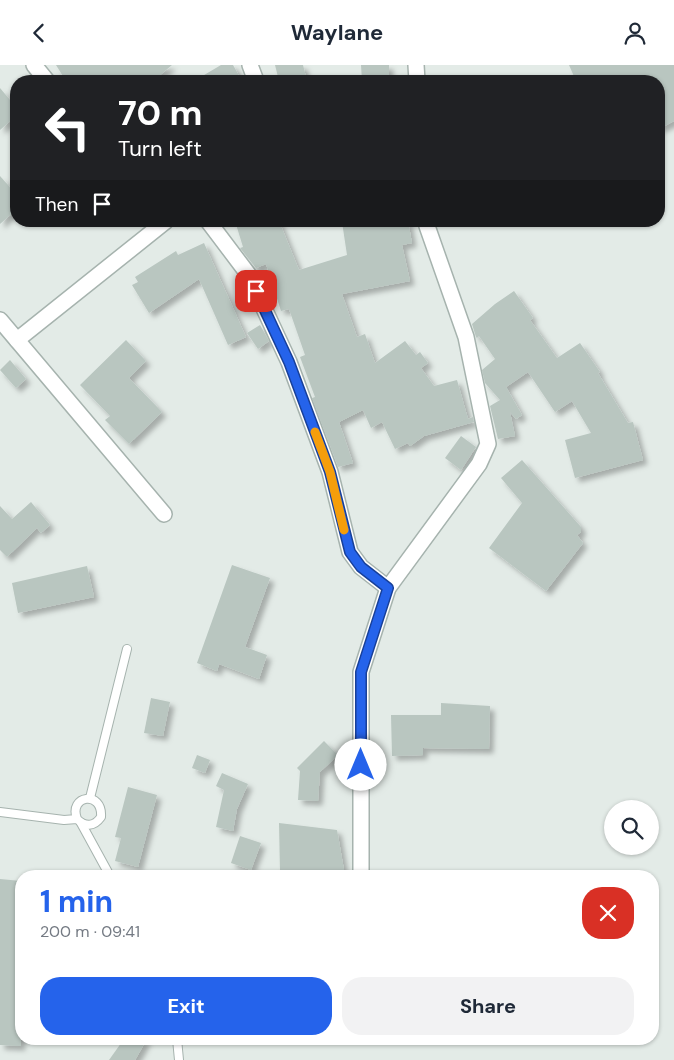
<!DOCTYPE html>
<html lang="en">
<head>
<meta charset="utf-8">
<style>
  :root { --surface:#fff; --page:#f2f2f3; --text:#1f2937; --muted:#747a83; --accent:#2563eb }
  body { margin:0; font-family:"DM Sans",sans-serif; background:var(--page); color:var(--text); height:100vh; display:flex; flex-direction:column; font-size:19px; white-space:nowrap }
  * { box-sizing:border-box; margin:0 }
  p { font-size:16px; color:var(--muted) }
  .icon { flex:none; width:28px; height:28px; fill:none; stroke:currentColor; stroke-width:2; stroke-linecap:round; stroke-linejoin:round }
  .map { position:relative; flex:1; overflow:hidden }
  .drawer { position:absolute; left:15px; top:805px; width:644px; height:175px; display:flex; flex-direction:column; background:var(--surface); border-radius:20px; box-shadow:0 1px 4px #0004 }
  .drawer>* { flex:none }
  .guide { position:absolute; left:10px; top:10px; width:655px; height:152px; border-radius:20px; box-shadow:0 1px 4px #0004; background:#202124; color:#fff; overflow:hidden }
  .fabs { position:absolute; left:604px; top:735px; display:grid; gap:10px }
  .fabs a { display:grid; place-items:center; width:55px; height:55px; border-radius:50%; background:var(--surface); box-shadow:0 1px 4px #0004; font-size:25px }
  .pin { position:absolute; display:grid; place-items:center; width:42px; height:42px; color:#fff; margin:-21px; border-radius:10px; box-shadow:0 2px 8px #0006 }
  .me { position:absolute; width:55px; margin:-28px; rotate:0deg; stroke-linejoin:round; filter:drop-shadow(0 0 4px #0008) }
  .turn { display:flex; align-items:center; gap:18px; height:105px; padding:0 25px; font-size:22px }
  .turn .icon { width:65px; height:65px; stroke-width:2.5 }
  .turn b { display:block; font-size:35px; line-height:42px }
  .then { display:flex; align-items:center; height:48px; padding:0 25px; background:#0003; gap:10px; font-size:19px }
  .round { display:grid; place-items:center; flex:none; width:52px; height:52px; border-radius:20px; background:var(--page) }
  .head { display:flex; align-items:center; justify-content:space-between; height:85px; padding:0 25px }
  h1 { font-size:30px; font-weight:700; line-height:38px; color:var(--accent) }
  .action { display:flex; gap:10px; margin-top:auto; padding:10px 25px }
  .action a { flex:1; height:58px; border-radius:20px; background:var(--accent); color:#fff; font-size:20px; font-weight:700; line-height:58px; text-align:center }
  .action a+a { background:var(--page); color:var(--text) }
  header { display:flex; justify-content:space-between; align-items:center; height:65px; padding:0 25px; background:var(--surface); font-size:22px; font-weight:700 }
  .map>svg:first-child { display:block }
  .building { fill:#b9c6c0; filter:url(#shadow) }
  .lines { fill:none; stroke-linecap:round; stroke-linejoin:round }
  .lane-casing { stroke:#a6b3ae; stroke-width:10 }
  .street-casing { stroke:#a6b3ae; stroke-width:18 }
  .lane { stroke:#fff; stroke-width:8 }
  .street { stroke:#fff; stroke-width:15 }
  .route-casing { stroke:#184099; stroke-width:12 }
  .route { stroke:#2563eb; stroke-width:9 }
  .slow { stroke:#f59e0b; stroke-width:9 }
</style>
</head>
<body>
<header><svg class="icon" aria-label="back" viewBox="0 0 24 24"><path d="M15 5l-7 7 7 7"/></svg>Waylane<svg class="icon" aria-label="person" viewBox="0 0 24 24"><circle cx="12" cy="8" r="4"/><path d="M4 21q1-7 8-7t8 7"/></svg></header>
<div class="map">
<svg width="674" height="995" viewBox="0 0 674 995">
  <defs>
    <filter id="shadow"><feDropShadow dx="4.5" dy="4.5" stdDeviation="2.5" flood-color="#0004"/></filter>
  </defs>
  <rect width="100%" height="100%" fill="#e3ebe7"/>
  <g class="building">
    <path d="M56,0H172L153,16H66Z"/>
    <path d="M221,0H233L242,16H194Z"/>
    <path d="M275,0H303L307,16H279Z"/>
    <path d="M361,0H389V16H362Z"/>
    <path d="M569,0H674V56L659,64V16H576Z"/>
    <path d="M0,23L16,42V51L0,65Z"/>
    <path d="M0,111L16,129V145L0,159Z"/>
    <path d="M235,156H279L299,205L347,190L342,157L408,156L412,178L402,180L410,216L342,229L357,272L365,269L375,298L405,276L416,290L420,287L428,298L421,303L434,321L457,315L468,354L473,352L474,357L424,371L410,381L408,378L395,384L382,357L371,363L363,345L339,357L353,398L338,402L312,333L315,332L300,292L305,290L289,244L281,246L266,199L256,203L240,183L243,182Z"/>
    <path d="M204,178L246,272L228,280L199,214L149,248L132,220L138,217L135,212L176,186L178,190Z"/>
    <path d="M514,226L533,253L530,255L557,293L580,278L600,307L598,308L628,358L633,357L643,395L575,413L565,375L591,368L572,336L555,347L528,307L506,322L522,350L516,354L510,347L515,371L498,374L490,341L500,335L485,318L482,305L495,294L479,271L477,273L476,272L472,259L495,239Z"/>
    <path d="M260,260L269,276L258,284L247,268Z"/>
    <path d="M126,275L146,296L129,313L162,347L129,379L105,355L110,351L80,320Z"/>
    <path d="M10,295L26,314L16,323L0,305Z"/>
    <path d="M461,371L476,382L461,405L445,393Z"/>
    <path d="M522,395L581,462V467L577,470L583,478L546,526L489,483L522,438L501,413Z"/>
    <path d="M31,437L50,460L41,468L37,463L7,492L0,485V441L12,454Z"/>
    <path d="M232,500L270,513L245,582L267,590L259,614L219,599L217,606L197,598Z"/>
    <path d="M87,501L94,532L18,548L12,518Z"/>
    <path d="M151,633L170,637L163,671L144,668Z"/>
    <path d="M441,638L490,641L489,684L423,683V690L392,691L391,650H441Z"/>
    <path d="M324,676L338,690L320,707L318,736L298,735L300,706L297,703Z"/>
    <path d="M197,690L210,695L205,708L192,703Z"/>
    <path d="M222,708L248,719L237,744L233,766L216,762L224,725L216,721Z"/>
    <path d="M128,722L157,730L138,802L115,796L121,773L115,772Z"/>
    <path d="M279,758L337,765L344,805L280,807Z"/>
    <path d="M240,771L261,778L251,805L231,798Z"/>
    <path d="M0,814L21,816V981L0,980Z"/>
    <path d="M124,974H147L135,995H109Z"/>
  </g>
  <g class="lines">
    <g class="lane-casing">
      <g id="lane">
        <path d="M90,733L127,584"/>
        <path d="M0,747L64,755L77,754C85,762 94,762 101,752C103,725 68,730 77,754"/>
        <path d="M81,758L110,811"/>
        <path d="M177,974L179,995"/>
      </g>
    </g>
    <g class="street-casing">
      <g id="street">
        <path d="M34,0L47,16"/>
        <path d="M250,0L256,16"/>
        <path d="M416,0L417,16"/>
        <path d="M208,156L248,209L289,297L330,407L350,487L361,502L388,523"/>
        <path d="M0,255L164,449"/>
        <path d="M17,275L166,156"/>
        <path d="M361,811V607L388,523L479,399L488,379L466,272L427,161V156"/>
      </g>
    </g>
    <use href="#lane" class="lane"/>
    <use href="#street" class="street"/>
  </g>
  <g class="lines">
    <g class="route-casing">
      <path id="route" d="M256,226L289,297L330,407L350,487L361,502L388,523L361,607V700"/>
    </g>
    <use href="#route" class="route"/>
    <path class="slow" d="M315,367L330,407L344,465"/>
  </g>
</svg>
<div class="fabs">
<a><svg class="icon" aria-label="search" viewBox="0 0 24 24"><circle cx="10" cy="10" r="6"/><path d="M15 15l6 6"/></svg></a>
</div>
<div class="pin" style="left:256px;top:226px;background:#d93025"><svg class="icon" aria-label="arrive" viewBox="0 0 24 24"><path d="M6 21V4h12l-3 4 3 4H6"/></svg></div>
<svg class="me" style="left:361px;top:700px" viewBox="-20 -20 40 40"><circle r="19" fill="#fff"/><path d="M0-13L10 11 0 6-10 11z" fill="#2563eb"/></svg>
<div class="guide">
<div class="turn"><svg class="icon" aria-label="left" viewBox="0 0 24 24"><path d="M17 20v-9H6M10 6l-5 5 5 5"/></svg><div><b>70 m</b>Turn left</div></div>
<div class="then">Then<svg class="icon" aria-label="arrive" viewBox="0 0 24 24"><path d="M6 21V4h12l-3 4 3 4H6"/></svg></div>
</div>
<section class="drawer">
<div class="head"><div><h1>1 min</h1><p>200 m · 09:41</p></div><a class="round" style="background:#d93025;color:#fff"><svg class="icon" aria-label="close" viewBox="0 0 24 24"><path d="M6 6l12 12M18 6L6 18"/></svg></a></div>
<div class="action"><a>Exit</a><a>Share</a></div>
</section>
</div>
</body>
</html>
